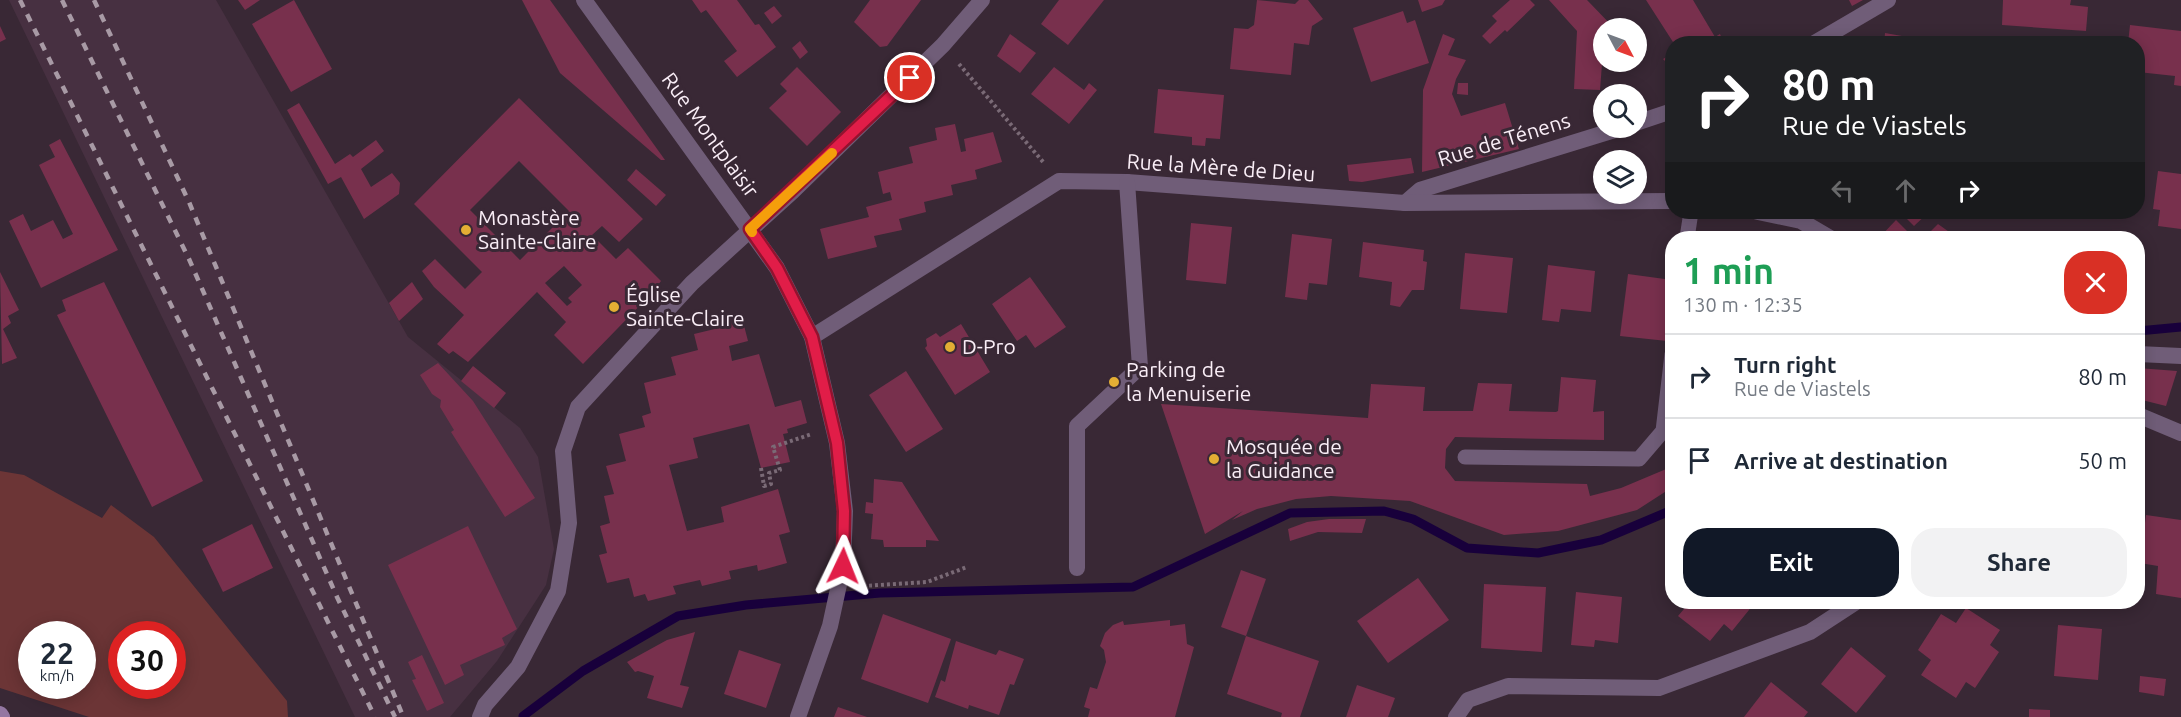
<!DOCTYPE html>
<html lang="en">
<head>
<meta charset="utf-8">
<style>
  :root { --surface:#fff; --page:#f2f2f3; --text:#1f2937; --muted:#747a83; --line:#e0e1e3; --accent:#111827 }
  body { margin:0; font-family:Ubuntu,sans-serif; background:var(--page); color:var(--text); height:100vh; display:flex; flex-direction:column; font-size:22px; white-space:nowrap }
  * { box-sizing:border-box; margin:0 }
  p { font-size:20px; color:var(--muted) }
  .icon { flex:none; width:33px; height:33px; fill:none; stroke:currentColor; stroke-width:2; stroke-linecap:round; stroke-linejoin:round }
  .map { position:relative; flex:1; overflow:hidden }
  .drawer { position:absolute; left:1665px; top:231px; width:480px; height:378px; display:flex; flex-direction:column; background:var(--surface); border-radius:24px; box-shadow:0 3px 15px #0003 }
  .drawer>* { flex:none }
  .hud { position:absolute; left:1665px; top:36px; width:480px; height:183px; border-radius:24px; box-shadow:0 3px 15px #0003; background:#202124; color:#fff; overflow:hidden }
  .needle { width:39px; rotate:131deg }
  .buttons { position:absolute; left:1593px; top:18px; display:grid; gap:12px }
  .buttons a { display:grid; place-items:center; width:54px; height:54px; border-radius:50%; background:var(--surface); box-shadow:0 3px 15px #0003; font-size:30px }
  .speed { position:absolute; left:18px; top:621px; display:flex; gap:12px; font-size:30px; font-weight:700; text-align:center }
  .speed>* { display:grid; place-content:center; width:78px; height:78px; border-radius:50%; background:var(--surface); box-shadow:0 3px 15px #0003; line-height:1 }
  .speed small { font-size:15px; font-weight:400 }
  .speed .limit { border:9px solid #d22; background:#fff; color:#111 }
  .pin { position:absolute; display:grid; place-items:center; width:51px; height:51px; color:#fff; margin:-26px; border:3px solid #fff; border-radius:50%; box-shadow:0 2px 6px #0007 }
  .me { position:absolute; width:66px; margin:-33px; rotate:2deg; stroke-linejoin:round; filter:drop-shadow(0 0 4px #0008) }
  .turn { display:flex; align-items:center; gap:21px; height:126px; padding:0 18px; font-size:27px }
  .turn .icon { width:78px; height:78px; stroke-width:2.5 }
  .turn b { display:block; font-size:42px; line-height:51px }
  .lanes { display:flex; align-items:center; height:57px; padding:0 18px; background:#0003; justify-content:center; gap:30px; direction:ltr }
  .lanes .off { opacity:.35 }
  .round { display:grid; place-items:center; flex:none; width:63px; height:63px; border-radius:24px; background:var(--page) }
  .head { display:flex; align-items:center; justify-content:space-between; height:102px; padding:0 18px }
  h1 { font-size:36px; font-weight:600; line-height:45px; color:#1e9e55 }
  .action { display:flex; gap:12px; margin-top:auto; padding:12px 18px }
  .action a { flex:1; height:69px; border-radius:24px; background:var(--accent); color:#fff; font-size:24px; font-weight:600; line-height:69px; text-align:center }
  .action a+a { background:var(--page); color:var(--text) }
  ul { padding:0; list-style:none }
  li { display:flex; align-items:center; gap:18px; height:84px; padding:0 18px; border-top:2px solid var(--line) }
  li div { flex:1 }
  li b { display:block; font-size:22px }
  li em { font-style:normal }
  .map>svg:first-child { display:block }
  .built { fill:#473041 }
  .green { fill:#6c3536; fill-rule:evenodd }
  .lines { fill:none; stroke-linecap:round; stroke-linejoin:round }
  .stream { stroke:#18003b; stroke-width:9 }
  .building { fill:#78304d; fill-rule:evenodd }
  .path { stroke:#7a6a76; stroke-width:4; stroke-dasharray:3 3; stroke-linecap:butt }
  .service { stroke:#705d78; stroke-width:15 }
  .minor { stroke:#705d78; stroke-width:16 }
  .secondary { stroke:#9477a2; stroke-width:16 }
  .rail { stroke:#a89aa5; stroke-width:4.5; stroke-dasharray:8 8; stroke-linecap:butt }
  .route-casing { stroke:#92132f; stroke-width:15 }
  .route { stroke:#e11d48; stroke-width:10 }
  .slow { stroke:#f59e0b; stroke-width:10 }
  .poi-dot { fill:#e3ae34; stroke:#392835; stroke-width:2 }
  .labels { text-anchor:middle; stroke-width:6; stroke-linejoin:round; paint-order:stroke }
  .street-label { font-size:21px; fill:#faeef7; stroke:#392835 }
  .poi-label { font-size:21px; fill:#faeef7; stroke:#392835; text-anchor:start }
</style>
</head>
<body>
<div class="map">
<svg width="2181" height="717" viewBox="0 0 2181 717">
  <rect width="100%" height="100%" fill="#392835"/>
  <path class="built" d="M9,0H216L408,337L520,428L538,457L554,549L546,585L497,661L450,717H355Z"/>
  <path class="green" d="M0,471L24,475L102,518L111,505L154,537L287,701L288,717H89L0,688ZM32,634H82V686H32ZM122,634H172V686H122Z"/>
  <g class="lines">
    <g class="stream">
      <path d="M2138,331L2181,327"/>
      <path d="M523,716L583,671L678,616L746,605L880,593L1133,587L1290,513L1384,511L1413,519L1467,548L1538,553L1601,540L1672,510"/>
    </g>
  </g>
  <g class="building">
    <path d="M238,0H260L245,10Z"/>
    <path d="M294,0L332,69L291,92L252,24Z"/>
    <path d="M522,0H550L665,160H661L560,73Z"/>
    <path d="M692,0H737L755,25L759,24L776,47L737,77L724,61L737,51L706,10L701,13Z"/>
    <path d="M870,0H921L887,46L880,47L854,22Z"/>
    <path d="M1059,0H1104L1068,45L1041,24Z"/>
    <path d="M1257,0L1295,4L1299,0H1308L1323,19L1312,26L1309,45L1294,43L1291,75L1230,69L1234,28L1248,29L1254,25Z"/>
    <path d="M1418,0H1445L1442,5L1422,12Z"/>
    <path d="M1510,0H1530L1535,5L1507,32L1505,30L1490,44L1482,36L1497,21L1492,16Z"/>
    <path d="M1549,0H1587L1614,28H1604V62H1619V65L1602,64L1600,90L1574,89L1577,31Z"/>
    <path d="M1646,0H1693L1715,37L1720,34L1724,44H1681L1678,39L1673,42Z"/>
    <path d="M1849,0H1863L1852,6Z"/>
    <path d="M2003,0H2071L2070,5L2088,7L2086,31L2002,25Z"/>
    <path d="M774,6L782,16L772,24L764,13Z"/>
    <path d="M1403,11L1407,23L1415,20L1429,63L1371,82L1353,28Z"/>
    <path d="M2130,25L2181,31V86L2174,85L2175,76L2138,72V44H2128Z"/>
    <path d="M0,26L6,39L0,42Z"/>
    <path d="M1885,33L1919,39L1918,44H1884Z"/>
    <path d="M1010,34L1036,53L1020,73L997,56Z"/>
    <path d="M1443,34L1455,39L1448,55L1466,60L1456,79L1452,94L1461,116L1505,103L1519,149L1422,172L1423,90Z"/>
    <path d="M800,41L808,52L800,59L792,48Z"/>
    <path d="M1672,54V68L1663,59Z"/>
    <path d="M797,67L841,112L807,146L769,108L787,91L780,84Z"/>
    <path d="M1054,67L1084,90L1089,83L1097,90L1069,124L1031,94Z"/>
    <path d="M1458,83H1468V95L1457,94Z"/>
    <path d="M1158,89L1224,95L1220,139L1206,138L1205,146L1192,145V137L1154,133Z"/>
    <path d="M519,98L643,219L619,242L602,226L592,235L616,259L628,248L661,281L651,294L583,364L554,335L566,322L537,292L468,362L453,351L449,354L437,344L464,315L434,287L422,271L435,259L465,289L482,272L414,204ZM519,161L569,211L520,260L470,210ZM564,266L582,285L568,298L572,302L567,306L545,283Z"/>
    <path d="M299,103L335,164L350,154L353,157L376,140L384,151L361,169L371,187L392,173L400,183L399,194L364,219L341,177L328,184L287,110Z"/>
    <path d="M955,124L961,152L966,151L964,139L993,132L1002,162L975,170L977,179L951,185L953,195L924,202L926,212L899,219L902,230L874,236L877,247L828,259L820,229L869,217L866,207L892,200L890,192L883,194L878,172L913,163L909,147L937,140L935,128Z"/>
    <path d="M60,139L118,250L41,288L9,221L23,214L31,231L53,220L63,239L73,234L39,165L55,157L49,145Z"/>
    <path d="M1411,158L1414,173L1362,182L1349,181L1347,165Z"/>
    <path d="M636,169L666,195L656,206L627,180Z"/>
    <path d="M2158,171L2181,174V229L2158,226L2160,210L2153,209Z"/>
    <path d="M1900,212H1929L1914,226Z"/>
    <path d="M1896,220L1909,233L1903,238H1879Z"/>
    <path d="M1191,223L1232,227L1226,284L1186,280Z"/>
    <path d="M1938,224L1952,234L1948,238H1924Z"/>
    <path d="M1292,234L1332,239L1327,285L1309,283L1307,300L1285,297Z"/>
    <path d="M1363,242L1424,250L1423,261L1427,262L1424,290H1412L1400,307L1390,305L1392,282L1359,277Z"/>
    <path d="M1465,253L1513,258L1507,313L1460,309Z"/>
    <path d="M1548,265L1595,271L1591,312L1561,309L1559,322L1542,320Z"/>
    <path d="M0,272L19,310L8,316L11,323L3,329L17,358L2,364Z"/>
    <path d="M1628,274L1672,280L1667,341L1620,336Z"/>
    <path d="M1030,277L1066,327L1035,348L1026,335L1017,341L992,304Z"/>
    <path d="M104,282L203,481L152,507L57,315L66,311L62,300Z"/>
    <path d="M412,282L423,299L399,321L389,303Z"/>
    <path d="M741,314L748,341L729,346L732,361L759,354L775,407L801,400L807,423L787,429L788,433L783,434L790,462L761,468L749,424L693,438L698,458L669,465L687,531L724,522L721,507L778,489L790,532L779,535L787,563L758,571L757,565L729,571L731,579L702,586L700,580L673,586L676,594L648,601L645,594L634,597L629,578L607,583L599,555L607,553L600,526L610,523L604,496L614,494L606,466L626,461L619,434L645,427L642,416L651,413L644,383L676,375L671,357L698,350L694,334L723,327L721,319Z"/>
    <path d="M961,324L990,372L955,395L925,348L927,346L926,339L936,333L940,337Z"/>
    <path d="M438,363L473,401L535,498L505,517L451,432L454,430L440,407L441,400L432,394L420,375Z"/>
    <path d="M473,366L506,393L494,408L461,381Z"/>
    <path d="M2138,368L2177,371L2166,406L2138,399Z"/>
    <path d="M906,371L943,429L906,452L869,395Z"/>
    <path d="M1561,377L1596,380L1593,412L1604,411V440L1455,437L1446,449L1445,468L1455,481L1587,484L1590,496L1621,488L1671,467L1668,490L1637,510L1558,531L1504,535L1410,501L1331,496L1296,499L1257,509L1232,520L1243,511L1205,534L1161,404L1368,418L1371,384L1425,387L1423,411H1473L1478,383L1512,384L1509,411L1556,412L1558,411Z"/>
    <path d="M874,479L902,482L939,541L926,540V547H884L883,540L871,539L873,514L865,513L866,502L873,503Z"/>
    <path d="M2146,515L2181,520V598L2156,594L2158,566L2140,563Z"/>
    <path d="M1329,519H1366L1362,533L1318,532L1290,541L1288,529L1307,522Z"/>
    <path d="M252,524L273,568L223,592L202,549Z"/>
    <path d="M468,526L517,629L502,638L505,645L460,665L464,675L445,685L388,565Z"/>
    <path d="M1241,570L1266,579L1246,636L1221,627Z"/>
    <path d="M1418,578L1449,620L1388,663L1357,621Z"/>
    <path d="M1484,584L1546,587L1542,652L1481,648Z"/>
    <path d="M1576,592L1622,597L1618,643L1595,640L1594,647L1571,645Z"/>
    <path d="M1690,602H1749L1753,605L1732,631L1724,624L1710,641L1678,616Z"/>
    <path d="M1966,608L2000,630L1990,645L1999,652L1975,688L1966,682L1956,698L1921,675L1931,660L1918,650L1941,614L1956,623Z"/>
    <path d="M883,614L951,639L928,703L861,679Z"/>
    <path d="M1170,620V626L1185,624L1187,644L1194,647L1175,717H1088L1090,709L1084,707L1090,687L1097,689L1106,662L1104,650L1100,646L1105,633L1113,625L1123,621L1124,625Z"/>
    <path d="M2058,625L2102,629L2098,680L2054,676Z"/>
    <path d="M695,632L680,685L689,687L682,708L647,698L654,676L638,671L635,672L627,662L667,640Z"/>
    <path d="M1246,636L1319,661L1300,717H1281L1282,713L1227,694Z"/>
    <path d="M956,641L996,655L999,650L1024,659L1014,685L1010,684L999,715L969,705L968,709L935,697L941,680L945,682Z"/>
    <path d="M1851,647L1886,676L1856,713L1821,684Z"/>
    <path d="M739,650L781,664L766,708L724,694Z"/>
    <path d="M422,655L444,703L427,711L412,680L416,679L408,662Z"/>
    <path d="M2140,676L2166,679L2164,696L2139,692Z"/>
    <path d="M1771,682L1808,712L1804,717H1744Z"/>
    <path d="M1357,685L1395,698L1388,717H1346Z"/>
    <path d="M838,707L867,717H834Z"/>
    <path d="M2029,709L2050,710V717H2029Z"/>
  </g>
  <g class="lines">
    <g class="path">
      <path d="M959,64L1044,163"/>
      <path d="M761,468L764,486L771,484L769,473L780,470L773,447L812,434"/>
      <path d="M863,586L927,582L967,567"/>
    </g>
    <g class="service">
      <path d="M1687,238L1691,212"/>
      <path d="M1465,457L1639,459L1663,431L1672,354"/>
    </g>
    <g class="minor">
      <path d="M584,0L777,268L812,337L837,443L845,511L843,566L830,626L798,717"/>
      <path d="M1813,44L1888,0"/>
      <path d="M1636,123L1672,111"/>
      <path d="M1405,203L1420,190L1621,128"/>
      <path d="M1758,212L1801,221L1830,238"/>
      <path d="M812,337L1059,181L1127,182L1405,203L1672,201"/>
      <path d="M2138,354L2181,356"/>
      <path d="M2138,415L2181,433"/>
      <path d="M1077,568V426L1140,367L1127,182"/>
      <path d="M480,717L485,705L518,667L558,591L569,523L563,451L578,407L692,283L793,191L943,45L982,0"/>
      <path d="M1456,717L1468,700L1508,686L1659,688L1810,632L1856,602"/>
    </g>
    <path class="secondary" d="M0,714L2,717"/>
    <g class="rail">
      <path d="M20,0L375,717"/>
      <path d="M62,0L189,259L337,597L395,717"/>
      <path d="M94,0L189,202L403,716"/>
    </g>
  </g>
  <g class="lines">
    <g class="route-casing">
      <path id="route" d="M843,566L844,511L837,443L812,337L777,268L750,229L910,78"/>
    </g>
    <use href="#route" class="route"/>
    <path class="slow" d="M752,232L750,229L832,153"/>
  </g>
  <g class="poi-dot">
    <circle cx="466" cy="230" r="6"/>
    <circle cx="614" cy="307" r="6"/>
    <circle cx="950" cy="347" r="6"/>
    <circle cx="1114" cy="382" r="6"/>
    <circle cx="1214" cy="459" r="6"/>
  </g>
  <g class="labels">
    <g class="street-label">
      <text transform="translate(710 135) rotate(54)" y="7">Rue Montplaisir</text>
      <text transform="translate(1504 140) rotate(-17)" y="7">Rue de Ténens</text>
      <text transform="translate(1221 168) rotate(4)" y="7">Rue la Mère de Dieu</text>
    </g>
    <g class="poi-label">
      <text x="478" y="225">Monastère<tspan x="478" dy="24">Sainte-Claire</tspan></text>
      <text x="626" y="302">Église<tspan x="626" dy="24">Sainte-Claire</tspan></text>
      <text x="962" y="354">D-Pro</text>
      <text x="1126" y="377">Parking de<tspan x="1126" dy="24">la Menuiserie</tspan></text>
      <text x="1226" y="454">Mosquée de<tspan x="1226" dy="24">la Guidance</tspan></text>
    </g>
  </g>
</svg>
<div class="buttons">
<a><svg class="needle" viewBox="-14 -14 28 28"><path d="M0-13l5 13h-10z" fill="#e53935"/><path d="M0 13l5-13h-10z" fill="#747a83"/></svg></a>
<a><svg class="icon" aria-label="search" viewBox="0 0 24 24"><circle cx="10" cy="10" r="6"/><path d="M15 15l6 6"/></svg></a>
<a><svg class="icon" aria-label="layers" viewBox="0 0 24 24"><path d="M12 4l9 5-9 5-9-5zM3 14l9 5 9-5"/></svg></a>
</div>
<div class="speed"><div>22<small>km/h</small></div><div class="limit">30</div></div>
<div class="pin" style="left:910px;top:78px;background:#d93025"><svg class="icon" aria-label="arrive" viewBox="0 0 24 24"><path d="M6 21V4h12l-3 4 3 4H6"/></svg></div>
<svg class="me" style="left:843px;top:566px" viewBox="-20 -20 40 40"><path d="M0-17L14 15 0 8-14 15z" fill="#e11d48" stroke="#fff" stroke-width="4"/></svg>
<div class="hud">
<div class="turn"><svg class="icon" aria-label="right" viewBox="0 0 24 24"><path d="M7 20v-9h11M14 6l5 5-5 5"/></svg><div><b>80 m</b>Rue de Viastels</div></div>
<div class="lanes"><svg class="icon off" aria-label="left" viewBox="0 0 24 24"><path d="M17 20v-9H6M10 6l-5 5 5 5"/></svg><svg class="icon off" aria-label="ahead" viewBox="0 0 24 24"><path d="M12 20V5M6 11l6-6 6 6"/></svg><svg class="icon" aria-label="right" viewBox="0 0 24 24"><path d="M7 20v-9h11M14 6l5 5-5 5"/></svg></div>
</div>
<section class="drawer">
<div class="head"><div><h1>1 min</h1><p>130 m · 12:35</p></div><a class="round" style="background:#d93025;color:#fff"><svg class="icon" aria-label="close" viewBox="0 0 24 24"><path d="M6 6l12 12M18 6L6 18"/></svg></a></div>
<ul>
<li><svg class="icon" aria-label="right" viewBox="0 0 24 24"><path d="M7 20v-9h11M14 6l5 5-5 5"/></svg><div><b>Turn right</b><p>Rue de Viastels</p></div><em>80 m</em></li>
<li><svg class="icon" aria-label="arrive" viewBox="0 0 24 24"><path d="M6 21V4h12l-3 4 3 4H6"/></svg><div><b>Arrive at destination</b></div><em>50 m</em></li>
</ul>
<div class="action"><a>Exit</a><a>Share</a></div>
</section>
</div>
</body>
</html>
